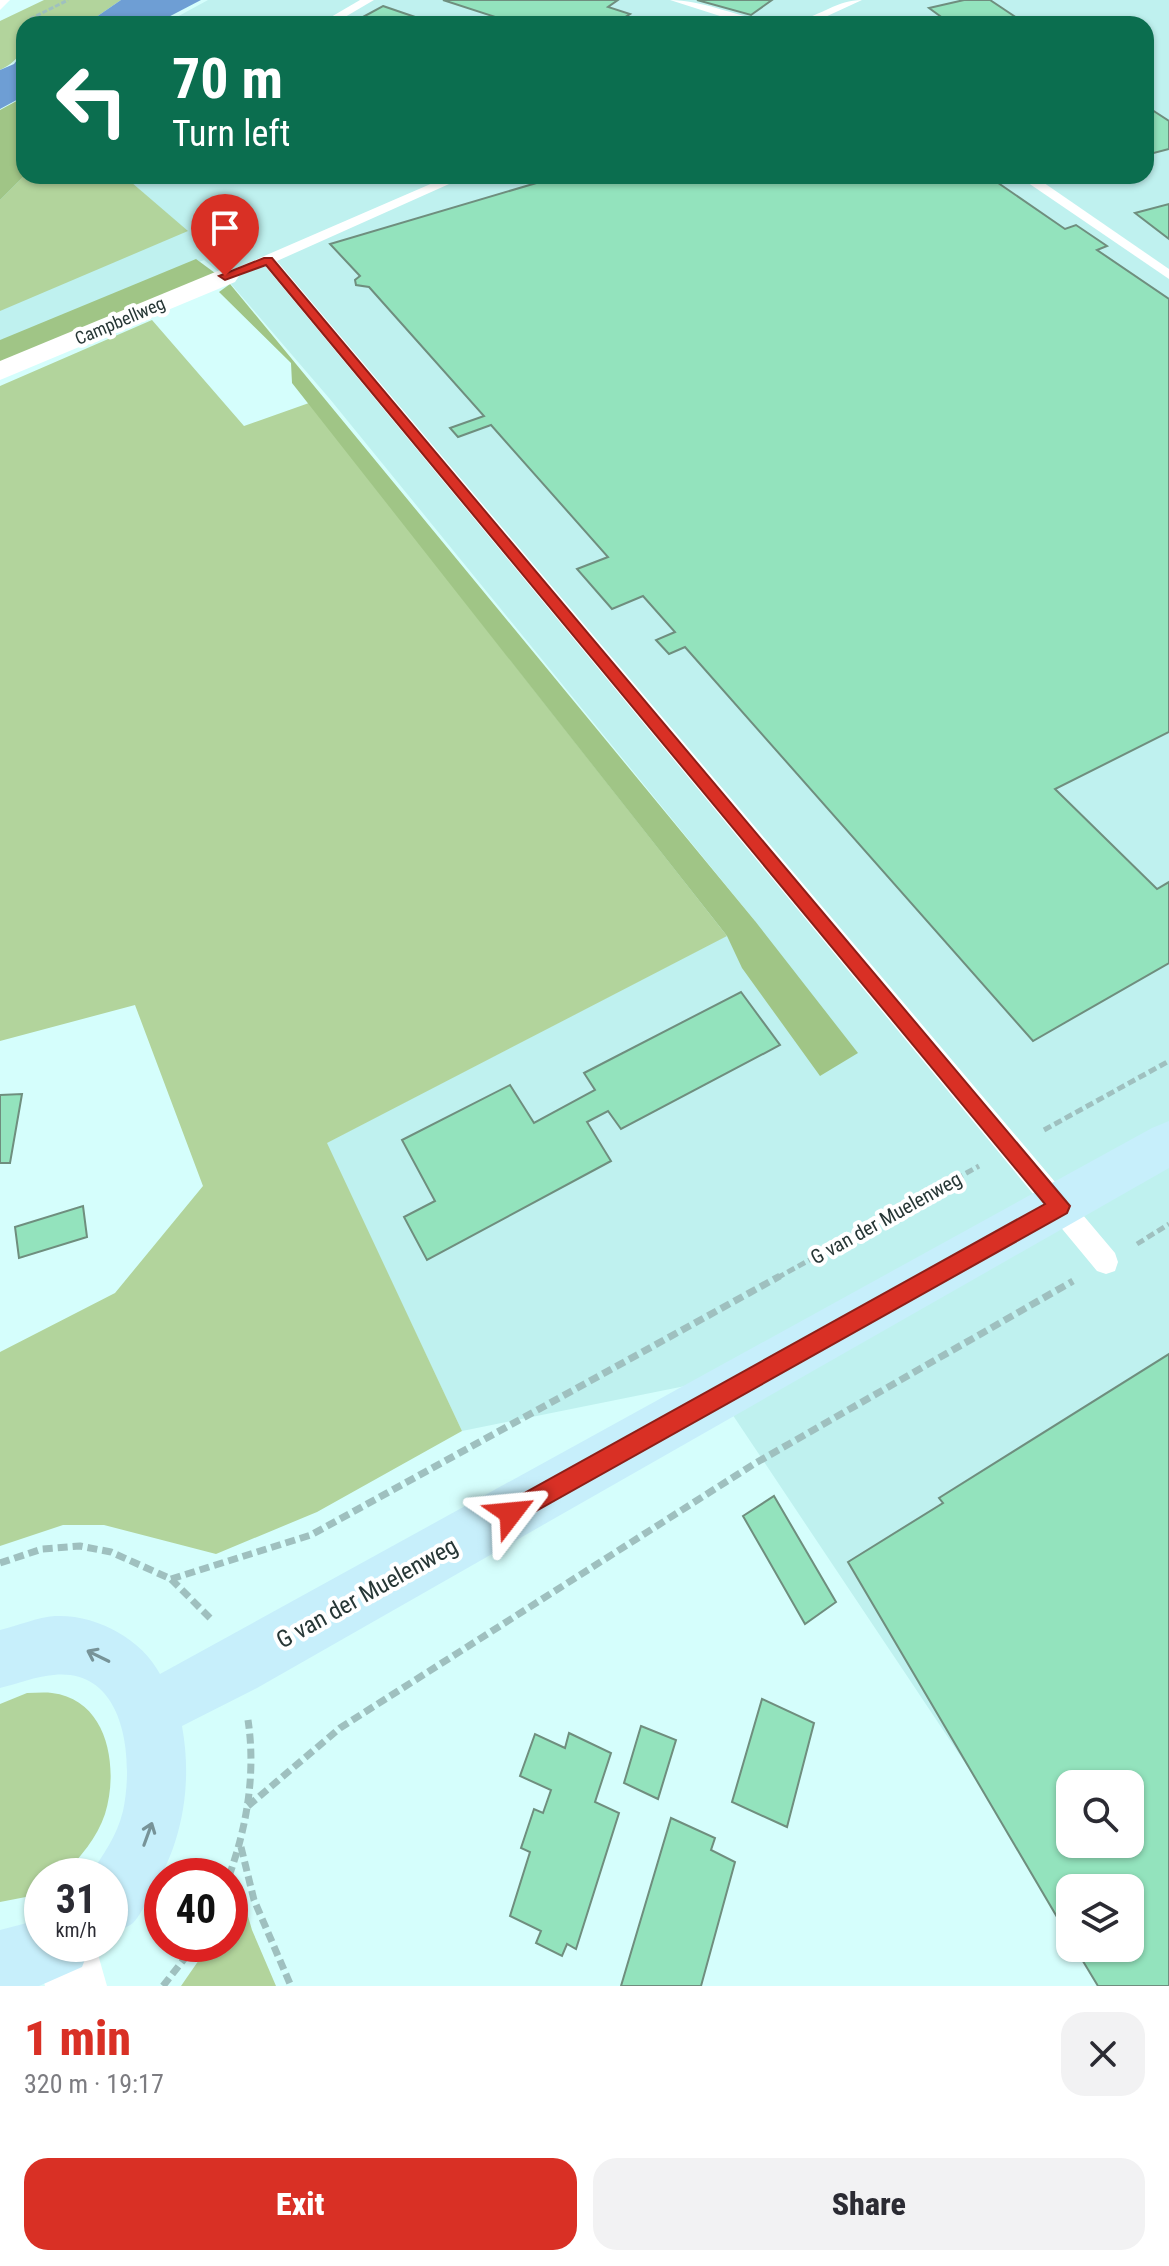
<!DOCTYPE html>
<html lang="en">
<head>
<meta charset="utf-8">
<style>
  :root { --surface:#fff; --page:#f2f2f3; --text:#2b2b33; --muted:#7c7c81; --accent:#d93025 }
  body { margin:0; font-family:"Roboto Condensed",sans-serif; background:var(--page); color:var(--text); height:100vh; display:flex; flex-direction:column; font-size:30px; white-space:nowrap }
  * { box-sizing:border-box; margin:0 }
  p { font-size:26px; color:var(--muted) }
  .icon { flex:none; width:44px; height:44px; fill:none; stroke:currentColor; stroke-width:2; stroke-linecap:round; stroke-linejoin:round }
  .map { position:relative; height:1986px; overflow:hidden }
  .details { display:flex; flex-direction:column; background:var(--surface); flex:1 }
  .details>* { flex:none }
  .banner { position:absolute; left:16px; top:16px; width:1138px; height:168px; border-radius:24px; box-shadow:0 2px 6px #0004; background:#0b6e4f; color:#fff; overflow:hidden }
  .fabs { position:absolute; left:1056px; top:1770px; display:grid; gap:16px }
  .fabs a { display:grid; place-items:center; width:88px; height:88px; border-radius:16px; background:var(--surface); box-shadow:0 2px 6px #0004; font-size:40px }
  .speed { position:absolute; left:24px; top:1858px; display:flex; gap:16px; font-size:40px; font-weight:700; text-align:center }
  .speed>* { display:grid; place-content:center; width:104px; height:104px; border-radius:50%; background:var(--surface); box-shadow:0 2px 6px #0004; line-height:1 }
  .speed small { font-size:20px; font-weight:400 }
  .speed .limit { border:12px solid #d22; background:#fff; color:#111 }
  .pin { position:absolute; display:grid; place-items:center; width:68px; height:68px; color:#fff; margin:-82px -34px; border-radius:50% 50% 50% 0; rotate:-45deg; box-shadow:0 0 8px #0007 }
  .pin .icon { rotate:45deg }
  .me { position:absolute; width:88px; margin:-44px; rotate:61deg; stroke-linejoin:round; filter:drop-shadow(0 0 6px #0008) }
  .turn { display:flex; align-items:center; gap:28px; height:168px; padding:0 24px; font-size:36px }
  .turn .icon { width:104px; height:104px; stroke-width:2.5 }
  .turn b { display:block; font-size:56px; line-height:68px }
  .round { display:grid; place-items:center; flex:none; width:84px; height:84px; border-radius:24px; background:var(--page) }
  .overview { display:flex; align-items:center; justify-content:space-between; height:136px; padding:0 24px }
  h1 { font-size:48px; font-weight:800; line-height:60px; color:var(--accent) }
  .button { display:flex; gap:16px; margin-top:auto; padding:16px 24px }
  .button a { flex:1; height:92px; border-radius:24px; background:var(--accent); color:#fff; font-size:32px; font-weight:800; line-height:92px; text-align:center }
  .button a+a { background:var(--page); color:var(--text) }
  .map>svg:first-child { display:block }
  .built { fill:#bff1ef; fill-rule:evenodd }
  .green { fill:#b2d49c }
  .forest { fill:#a0c586 }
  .water { fill:#6e9ed4 }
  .building { fill:#93e3bd; stroke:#6f8e7e; stroke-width:2; fill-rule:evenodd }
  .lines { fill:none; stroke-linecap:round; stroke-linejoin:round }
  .path-far2 { stroke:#9fc0bf; stroke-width:3; stroke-dasharray:5 2; stroke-linecap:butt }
  .path-far1 { stroke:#9fc0bf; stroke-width:5; stroke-dasharray:8 4; stroke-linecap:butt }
  .path { stroke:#9fc0bf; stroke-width:7; stroke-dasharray:10 5; stroke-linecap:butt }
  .lane { fill:#fff; fill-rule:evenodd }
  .street { fill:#fff; fill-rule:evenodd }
  .secondary { fill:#c7effb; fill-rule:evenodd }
  .oneway { stroke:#779398 }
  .route { fill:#d93025; stroke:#8d1f18; stroke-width:2 }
  .labels { text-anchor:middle; stroke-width:8; stroke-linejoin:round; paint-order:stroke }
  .far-street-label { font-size:18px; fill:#273736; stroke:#fff }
  .street-label { font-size:20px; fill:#273736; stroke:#fff }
  .near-street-label { font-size:24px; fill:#273736; stroke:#fff }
</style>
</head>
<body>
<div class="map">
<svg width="1169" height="1986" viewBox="0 0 1169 1986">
  <rect width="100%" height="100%" fill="#d5fefc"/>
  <path class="built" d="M208,0H1169V1986L1130,1948V1888H1070V1920L710,1381L462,1431L326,1143L755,921L329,398L225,277L204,260L0,350V124L24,176H1146V24H164ZM1070,1784H1130V1844H1070Z"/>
  <g class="green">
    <path d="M44,0H121L86,24H24C24,47 22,60 0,70V21Z"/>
    <path d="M24,176H124L188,231L0,311V200Z"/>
    <path d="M152,320L244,426L309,403L727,936L327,1143L462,1431L317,1512L216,1554L104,1525H63L0,1546V1352L115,1293L203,1186L135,1005L0,1041V386Z"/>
    <path d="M27,1693C35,1693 44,1692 52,1693C109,1700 119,1769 105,1814C97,1838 80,1857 63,1876H42V1890L31,1896L0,1902V1704Z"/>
    <path d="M240,1889L252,1930L276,1986H181L210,1944H230V1908Z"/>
  </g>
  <g class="forest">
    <path d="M24,97V176L0,200V110Z"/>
    <path d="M196,259L215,273L0,362V340Z"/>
    <path d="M230,284L755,921L858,1053L820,1076L742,968L727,936L292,383L291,363L219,292Z"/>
  </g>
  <g class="water">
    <path d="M121,0H201L155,24H86Z"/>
    <path d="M24,51V96L0,109V70L14,64Z"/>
  </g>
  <g class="building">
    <path d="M443,0H618L608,7L630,14L614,24H517Z"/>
    <path d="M697,0H772L751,15Z"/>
    <path d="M964,0H990L1026,24H951L929,8Z"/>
    <path d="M383,6L424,20L417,24H350Z"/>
    <path d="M1146,106L1169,121V149L1146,155Z"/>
    <path d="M560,176H988L1065,229L1076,225L1107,246L1097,250L1169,299V732L1055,789L1157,889L1169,882V963L1033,1041L685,647L669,654L656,640L675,632L643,596L612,609L577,569L608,557L491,425L458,437L450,428L484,416L369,287L356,285L355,280L360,276L330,244Z"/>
    <path d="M1169,204V239L1135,213Z"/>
    <path d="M741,992L780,1045L621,1129L608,1111L587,1122L611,1161L427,1260L404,1217L435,1201L402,1140L510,1085L534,1123L595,1090L584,1073Z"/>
    <path d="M22,1094L10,1163H0V1095Z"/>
    <path d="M83,1206L87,1237L19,1258L15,1227Z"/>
    <path d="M1169,1354V1986H1098L1075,1948H1130V1888H1070V1939L848,1562L943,1503L939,1498ZM1070,1784H1130V1844H1070Z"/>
    <path d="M774,1496L836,1602L805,1624L743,1516Z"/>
    <path d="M762,1699L814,1723L787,1827L732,1802Z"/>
    <path d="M641,1726L676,1740L658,1799L624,1783Z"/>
    <path d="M569,1733L611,1753L595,1802L619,1813L576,1949L567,1944L562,1956L536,1943L541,1931L510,1916L530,1852L521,1848L534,1809L543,1813L551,1790L520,1776L535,1734L565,1748Z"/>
    <path d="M671,1818L715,1838L711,1850L735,1862L701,1986H621Z"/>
  </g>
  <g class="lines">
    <path class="path-far2" d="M30,19L68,0"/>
    <g class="path-far1">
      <path d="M1044,1130L1169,1061"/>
      <path d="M1137,1244L1169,1224"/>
      <path d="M777,1278L979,1166"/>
    </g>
    <g class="path">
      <path d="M0,1563L42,1549L80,1546L111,1552L171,1579L210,1618"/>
      <path d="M171,1579L311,1535L780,1276"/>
      <path d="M248,1806L340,1728L754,1464L1073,1281"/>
      <path d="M241,1847L254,1900L291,1986"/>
      <path d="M229,1876C247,1826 256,1773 248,1720"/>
      <path d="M163,1986L196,1944"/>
    </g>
    <g class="lane">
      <path d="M0,0H10L0,10Z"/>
      <path d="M360,0H374L333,24H319Z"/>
      <path d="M670,0C713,0 754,28 798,20C821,16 837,0 862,0L810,24H745Z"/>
      <path d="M449,176H467L277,261L1115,1253L1118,1262L1115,1271L1106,1274L1097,1271L265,266L225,280L218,276Z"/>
      <path d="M1018,176H1034L1169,269V279Z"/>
    </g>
    <g class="street">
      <path d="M225,268L235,270L239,276L235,282L0,380V361Z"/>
      <path d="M42,1923V1944H95L107,1986H45L33,1944Z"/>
    </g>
    <g class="secondary">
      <path d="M1169,1121V1168L257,1688L182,1726C193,1786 182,1846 149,1897C145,1905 139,1917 133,1923C127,1928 117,1930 110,1933V1876H89C103,1855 117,1836 123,1811C134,1760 126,1668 54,1675C36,1676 17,1684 0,1688V1630C17,1626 38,1617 55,1616C96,1614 142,1639 160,1674L1152,1128Z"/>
      <path d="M42,1919V1944H91L82,1967L39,1986H0V1930Z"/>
    </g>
  </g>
  <defs><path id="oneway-shaft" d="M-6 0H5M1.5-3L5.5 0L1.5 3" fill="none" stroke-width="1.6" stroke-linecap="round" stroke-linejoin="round" transform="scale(2)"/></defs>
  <g class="oneway">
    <use href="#oneway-shaft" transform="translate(98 1656) rotate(-154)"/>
    <use href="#oneway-shaft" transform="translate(148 1834) rotate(-70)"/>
  </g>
  <path class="route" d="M264,258H272L1070,1206L1067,1213L511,1525L503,1521L499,1513L503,1505L1045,1204L266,265L225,280L219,276Z"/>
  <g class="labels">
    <g class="far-street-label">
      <text transform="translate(120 321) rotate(-23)" y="6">Campbellweg</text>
    </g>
    <g class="street-label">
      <text transform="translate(886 1218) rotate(-29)" y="7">G van der Muelenweg</text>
    </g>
    <g class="near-street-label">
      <text transform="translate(367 1593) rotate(-29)" y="8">G van der Muelenweg</text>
    </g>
  </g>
</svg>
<div class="fabs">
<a><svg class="icon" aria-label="search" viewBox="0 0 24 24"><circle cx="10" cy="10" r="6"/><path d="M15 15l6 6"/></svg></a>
<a><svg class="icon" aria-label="layers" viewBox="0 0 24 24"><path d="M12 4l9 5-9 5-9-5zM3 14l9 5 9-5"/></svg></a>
</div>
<div class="speed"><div>31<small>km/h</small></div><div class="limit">40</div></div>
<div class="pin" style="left:225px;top:276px;background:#d93025"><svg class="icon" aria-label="arrive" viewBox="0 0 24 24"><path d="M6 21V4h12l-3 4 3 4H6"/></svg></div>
<svg class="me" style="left:511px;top:1513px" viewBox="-20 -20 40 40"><path d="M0-17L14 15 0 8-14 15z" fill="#d93025" stroke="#fff" stroke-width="4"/></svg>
<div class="banner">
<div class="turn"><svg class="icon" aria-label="left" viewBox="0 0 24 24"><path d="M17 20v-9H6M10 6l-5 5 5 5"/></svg><div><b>70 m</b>Turn left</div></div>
</div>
</div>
<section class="details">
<div class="overview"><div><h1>1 min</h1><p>320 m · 19:17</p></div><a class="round"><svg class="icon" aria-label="close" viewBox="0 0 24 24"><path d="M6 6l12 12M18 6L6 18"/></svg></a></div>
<div class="button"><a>Exit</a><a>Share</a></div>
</section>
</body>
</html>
